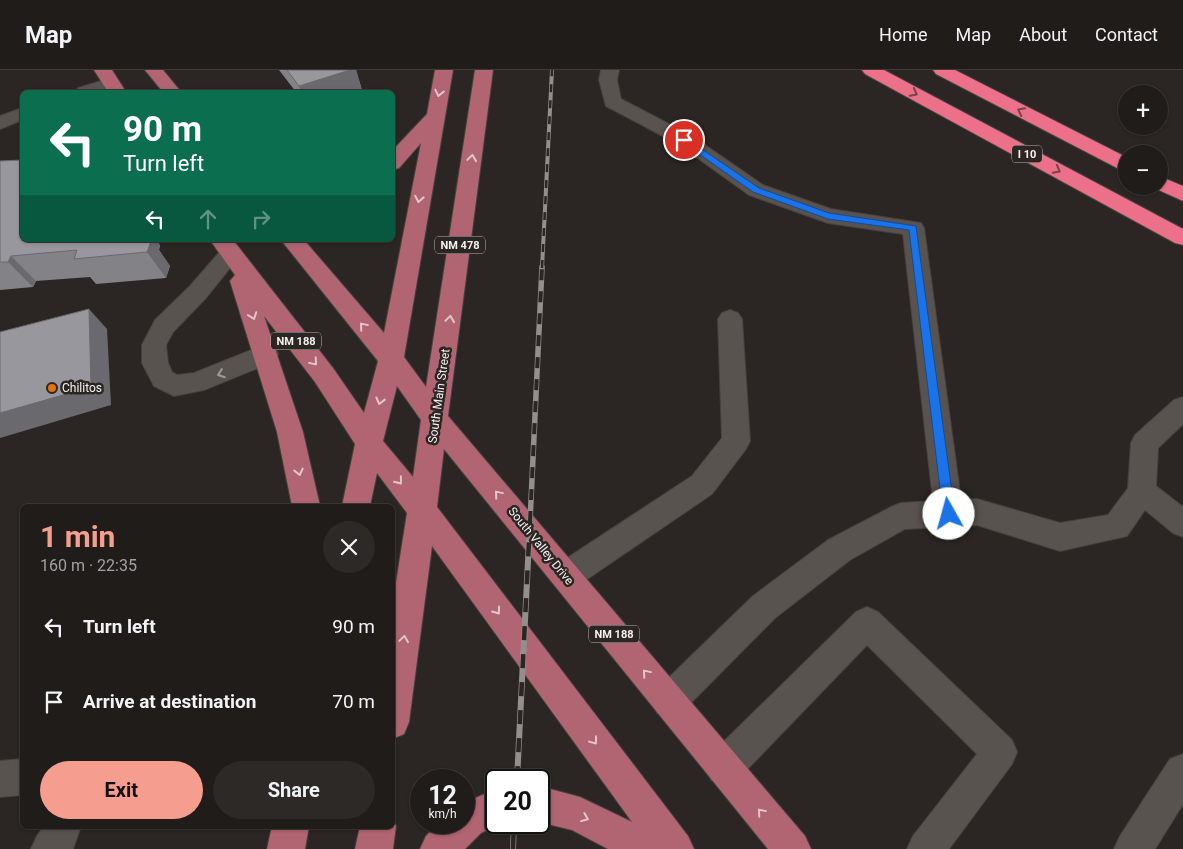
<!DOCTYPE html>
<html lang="en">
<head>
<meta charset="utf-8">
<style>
  :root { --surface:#201c1a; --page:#2d2927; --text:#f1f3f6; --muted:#a2a1a2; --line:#3d3a39; --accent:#f59d8f }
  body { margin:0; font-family:Roboto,sans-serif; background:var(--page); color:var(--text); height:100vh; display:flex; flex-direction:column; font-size:19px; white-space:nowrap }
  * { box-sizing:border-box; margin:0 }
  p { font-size:16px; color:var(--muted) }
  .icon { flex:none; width:28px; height:28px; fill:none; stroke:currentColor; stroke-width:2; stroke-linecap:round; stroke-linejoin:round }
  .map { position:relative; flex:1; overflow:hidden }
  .side { position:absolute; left:20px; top:434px; width:375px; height:325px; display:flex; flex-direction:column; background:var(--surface); border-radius:8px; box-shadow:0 1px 4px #0004,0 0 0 1px var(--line) }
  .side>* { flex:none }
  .top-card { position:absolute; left:20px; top:20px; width:375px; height:152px; border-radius:8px; box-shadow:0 1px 4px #0004,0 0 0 1px var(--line); background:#0b6e4f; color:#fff; overflow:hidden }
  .controls { position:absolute; left:1118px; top:15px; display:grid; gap:10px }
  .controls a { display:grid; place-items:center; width:50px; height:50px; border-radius:50%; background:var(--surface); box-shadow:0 1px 4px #0004,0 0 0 1px var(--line); font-size:25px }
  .speed { position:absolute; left:410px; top:699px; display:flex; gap:10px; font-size:25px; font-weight:700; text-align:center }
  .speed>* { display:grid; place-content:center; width:65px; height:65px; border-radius:50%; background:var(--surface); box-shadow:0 1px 4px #0004,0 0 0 1px var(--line); line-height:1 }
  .speed small { font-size:12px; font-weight:400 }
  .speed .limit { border:2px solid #111; border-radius:8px; background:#fff; color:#111 }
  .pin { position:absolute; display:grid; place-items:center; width:42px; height:42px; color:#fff; margin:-21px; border:2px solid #fff; border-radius:50%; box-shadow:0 1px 5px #0007 }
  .me { position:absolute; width:55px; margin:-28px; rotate:353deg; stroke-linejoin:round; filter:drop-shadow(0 0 4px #0008) }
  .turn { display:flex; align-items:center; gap:18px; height:105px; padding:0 20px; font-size:22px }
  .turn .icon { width:65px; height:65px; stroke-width:2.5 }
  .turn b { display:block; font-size:35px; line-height:42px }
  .lanes { display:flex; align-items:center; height:48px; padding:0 20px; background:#0003; justify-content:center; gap:25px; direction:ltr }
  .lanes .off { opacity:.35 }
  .round { display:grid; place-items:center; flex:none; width:52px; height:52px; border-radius:26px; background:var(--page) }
  .overview { display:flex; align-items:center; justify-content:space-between; height:85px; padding:0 20px }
  h1 { font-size:30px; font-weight:700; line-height:38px; color:var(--accent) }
  .primary-button { display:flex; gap:10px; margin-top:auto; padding:10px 20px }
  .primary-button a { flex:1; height:58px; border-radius:30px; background:var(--accent); color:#111; font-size:20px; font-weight:700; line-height:58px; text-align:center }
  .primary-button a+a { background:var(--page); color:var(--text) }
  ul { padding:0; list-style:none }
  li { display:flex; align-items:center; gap:15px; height:75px; padding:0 20px }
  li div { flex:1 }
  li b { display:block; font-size:19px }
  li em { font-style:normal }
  header { display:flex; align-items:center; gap:30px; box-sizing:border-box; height:70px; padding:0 25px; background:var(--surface); border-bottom:1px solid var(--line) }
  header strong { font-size:24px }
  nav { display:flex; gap:28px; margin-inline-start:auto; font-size:18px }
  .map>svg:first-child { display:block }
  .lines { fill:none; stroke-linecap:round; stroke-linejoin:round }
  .minor-casing { stroke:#46413e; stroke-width:2 }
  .major-casing { stroke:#46413e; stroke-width:2 }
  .highway-casing { stroke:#46413e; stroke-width:2 }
  .minor { fill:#595350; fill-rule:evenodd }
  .major { fill:#b16472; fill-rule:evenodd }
  .highway { fill:#ec7089; fill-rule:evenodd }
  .rail-far2-casing { stroke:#938f8c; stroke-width:4 }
  .rail-far1-casing { stroke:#938f8c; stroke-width:5.5 }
  .rail-casing { stroke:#938f8c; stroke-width:6 }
  .rail-far2 { stroke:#2b2623; stroke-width:2.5; stroke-dasharray:8; stroke-linecap:butt }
  .rail-far1 { stroke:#2b2623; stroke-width:4; stroke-dasharray:11; stroke-linecap:butt }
  .rail { stroke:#2b2623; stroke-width:4.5; stroke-dasharray:14; stroke-linecap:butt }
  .wall { fill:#838287 }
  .shaded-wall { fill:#6a6a6e }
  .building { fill:#98979d; stroke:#6a6a6e }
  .oneway { stroke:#e1c7ca }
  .oneway2 { stroke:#78444c }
  .oneway3 { stroke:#a09b98 }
  .route { fill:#1a73e8; stroke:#114b97 }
  .food-dot { fill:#e8710a; stroke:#2b2623; stroke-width:2 }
  .labels { text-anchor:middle; stroke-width:5; stroke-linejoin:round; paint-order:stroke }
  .shield { fill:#2b2623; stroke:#b9b5b2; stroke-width:1 }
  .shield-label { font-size:11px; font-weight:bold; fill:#f6f2f0 }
  .poi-label { font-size:12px; fill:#f6f2f0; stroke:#2b2623; text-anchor:start }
  .street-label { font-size:12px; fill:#f6f2f0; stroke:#2b2623 }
</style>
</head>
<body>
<header>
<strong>Map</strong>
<nav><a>Home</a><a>Map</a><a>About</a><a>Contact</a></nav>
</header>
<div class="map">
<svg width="1183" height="779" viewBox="0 0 1183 779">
  <rect width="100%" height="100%" fill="#2b2623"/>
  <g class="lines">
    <g class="minor-casing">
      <g id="minor">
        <path d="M601,0H619L617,10L621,29L692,66L763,115L831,139L921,153L924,158L961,430L977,429L1060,453L1108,445L1128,418L1131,373L1135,365L1174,330L1183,327V354L1158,378L1156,416L1183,437V467L1173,463L1145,440L1127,466L1060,481L977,455L905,459L850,490L775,548L681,643L669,648L657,643L652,631L657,619L753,526L828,470L891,437L901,433L933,431L903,164L828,153L749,125L678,74L606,36L599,10Z"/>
        <path d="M111,8L117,9L120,13C112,25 88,24 75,22L78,18Z"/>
        <path d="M22,38V50L0,59V46Z"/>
        <path d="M231,175L239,178L242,183L206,228L173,262L166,275L168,293L172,302L177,305L194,303L266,274L275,277L278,284L275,291L204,320L174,326L154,316L142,293V275L155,250L190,216L223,178Z"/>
        <path d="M730,240L738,243L742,249L750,371L746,379L712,424L577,516L566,520L555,516L551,506L555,496L692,406L722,368L718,249L722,243Z"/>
        <path d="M867,537L878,542L1012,670L1017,682L1012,694L949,779H907L913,766L977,684L867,575L737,710L724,715L711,710L706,697L711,684L856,542Z"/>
        <path d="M1183,684V734L1155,779H1114L1120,766L1170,689Z"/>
        <path d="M22,689V725L0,727V691Z"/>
        <path d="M44,756H81L73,779H31L37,766Z"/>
      </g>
    </g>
    <g class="major-casing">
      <g id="major">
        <path d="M94,0H112L126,22H108Z"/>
        <path d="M145,0H163L181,22H163Z"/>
        <path d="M435,0H453L404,287L426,317L475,0H493L448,346L805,766L811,779H768L444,379L437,437L688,766L694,779H608L572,760L539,752V716L580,727L632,752L432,476L409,652L404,664L392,669V538L407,443L377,403L370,436H342L355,374L315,312L264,246L303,362L320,436H292L277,362L230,211L235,205L210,170H233L333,298L364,343L378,291L281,170H304L384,263L421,73L399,98L392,100V81L427,44ZM397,316L421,350L413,407L383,371Z"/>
        <path d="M496,719V752H503L481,763L465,779H420L426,766L439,752H464V733Z"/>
        <path d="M392,746L396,756L393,779H355L360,756H392Z"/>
        <path d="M272,756H309L305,779H267Z"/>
      </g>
    </g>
    <g class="highway-casing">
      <g id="highway">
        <path d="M862,0H884L1183,159V175L1175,173L865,4Z"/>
        <path d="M933,0H955L1126,87V101L1119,99L936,4Z"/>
        <path d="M1159,106L1183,116V131L1152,117L1159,116Z"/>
      </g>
    </g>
    <use href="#minor" class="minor"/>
    <use href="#major" class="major"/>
    <use href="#highway" class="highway"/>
    <g class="rail-far2-casing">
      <path id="rail-far2" d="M542,198L552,0"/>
    </g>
    <g class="rail-far1-casing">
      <path id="rail-far1" d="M530,452L542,197"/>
    </g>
    <g class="rail-casing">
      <g id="rail">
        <path d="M517,710L530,451"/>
        <path d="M513,779L514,752"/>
      </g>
    </g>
    <use href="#rail-far2" class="rail-far2"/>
    <use href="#rail-far1" class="rail-far1"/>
    <use href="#rail" class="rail"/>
  </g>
  <g class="wall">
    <path d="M279,0H356L362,20L353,22H296Z"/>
    <path d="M0,91L22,170L160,175L159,180L170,196L166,208L96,214L90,207L36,211L33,217L0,220Z"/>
  </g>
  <g class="shaded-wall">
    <path d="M350,0H356L362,20L353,22H301L299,16Z"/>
    <path d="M138,170H157L160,175L159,180L170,196L166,208L147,182L138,172Z"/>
    <path d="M11,186L36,211L33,217L8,192Z"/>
    <path d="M89,239L107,259L111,335L0,368V343Z"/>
  </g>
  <g class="building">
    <path d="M287,0H350L299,16Z"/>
    <path d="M22,90V121L20,126H22V170H138V172L151,171L147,182L74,189L77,180L11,186L8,192H0V91Z"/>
    <path d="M89,239L91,317L0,343V262Z"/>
  </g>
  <defs><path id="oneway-chevron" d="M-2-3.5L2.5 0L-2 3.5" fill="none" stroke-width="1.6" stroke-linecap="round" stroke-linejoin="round" transform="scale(1.25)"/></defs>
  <g class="oneway">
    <use href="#oneway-chevron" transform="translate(439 23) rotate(102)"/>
    <use href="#oneway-chevron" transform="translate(472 88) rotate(-82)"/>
    <use href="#oneway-chevron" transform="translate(419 129) rotate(100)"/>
    <use href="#oneway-chevron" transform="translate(253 246) rotate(70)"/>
    <use href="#oneway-chevron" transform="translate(450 249) rotate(-82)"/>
    <use href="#oneway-chevron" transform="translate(363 256) rotate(-130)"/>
    <use href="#oneway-chevron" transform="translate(314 292) rotate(50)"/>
    <use href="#oneway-chevron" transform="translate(380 331) rotate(104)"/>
    <use href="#oneway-chevron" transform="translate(299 402) rotate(77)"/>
    <use href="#oneway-chevron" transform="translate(399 411) rotate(52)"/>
    <use href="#oneway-chevron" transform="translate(498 424) rotate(-130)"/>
    <use href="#oneway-chevron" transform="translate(497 541) rotate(54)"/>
    <use href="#oneway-chevron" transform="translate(404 569) rotate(-82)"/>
    <use href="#oneway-chevron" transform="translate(646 603) rotate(-130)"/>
    <use href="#oneway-chevron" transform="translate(594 671) rotate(53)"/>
    <use href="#oneway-chevron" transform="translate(761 742) rotate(-130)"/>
    <use href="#oneway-chevron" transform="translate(585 748) rotate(22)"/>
  </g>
  <g class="oneway2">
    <use href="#oneway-chevron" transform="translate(914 23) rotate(28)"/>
    <use href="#oneway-chevron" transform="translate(1021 41) rotate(-153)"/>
    <use href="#oneway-chevron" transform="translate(1057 100) rotate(28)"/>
  </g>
  <use class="oneway3" href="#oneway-chevron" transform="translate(221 304) rotate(160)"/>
  <path class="route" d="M684,67L759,118L829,143L916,156L955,444L953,448H945L943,444L909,160L828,149L753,122L682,72V68Z"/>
  <circle class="food-dot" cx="52" cy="318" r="5"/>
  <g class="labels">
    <g class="shield">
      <rect x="1012" y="75.5" width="30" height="17" rx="4"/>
      <rect x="435" y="166.5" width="50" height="17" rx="4"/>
      <rect x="271" y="262.5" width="50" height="17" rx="4"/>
      <rect x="589" y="555.5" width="50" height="17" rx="4"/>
    </g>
    <g class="shield-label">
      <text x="1027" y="88">I 10</text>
      <text x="460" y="179">NM 478</text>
      <text x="296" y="275">NM 188</text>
      <text x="614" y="568">NM 188</text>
    </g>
    <g class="poi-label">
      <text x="62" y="322">Chilitos</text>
    </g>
    <g class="street-label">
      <text transform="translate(439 326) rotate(-82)" y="4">South Main Street</text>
      <text transform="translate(541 476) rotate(51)" y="4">South Valley Drive</text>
    </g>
  </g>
</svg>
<div class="controls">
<a>+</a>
<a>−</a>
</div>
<div class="speed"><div>12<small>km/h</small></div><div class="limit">20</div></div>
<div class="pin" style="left:684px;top:70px;background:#d93025"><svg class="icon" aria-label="arrive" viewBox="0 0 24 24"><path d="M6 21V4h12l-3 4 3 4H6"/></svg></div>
<svg class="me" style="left:949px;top:444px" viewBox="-20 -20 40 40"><circle r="19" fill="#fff"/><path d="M0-13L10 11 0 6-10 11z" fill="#1a73e8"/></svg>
<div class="top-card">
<div class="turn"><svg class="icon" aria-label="left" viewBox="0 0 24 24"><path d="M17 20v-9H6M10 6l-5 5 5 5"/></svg><div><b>90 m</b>Turn left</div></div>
<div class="lanes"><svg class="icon" aria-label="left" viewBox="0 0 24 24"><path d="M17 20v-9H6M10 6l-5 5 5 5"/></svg><svg class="icon off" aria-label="ahead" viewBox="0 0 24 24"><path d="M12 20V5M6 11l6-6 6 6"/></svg><svg class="icon off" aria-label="right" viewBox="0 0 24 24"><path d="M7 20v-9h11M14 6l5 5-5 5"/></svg></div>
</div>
<section class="side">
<div class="overview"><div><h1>1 min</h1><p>160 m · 22:35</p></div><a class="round"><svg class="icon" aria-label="close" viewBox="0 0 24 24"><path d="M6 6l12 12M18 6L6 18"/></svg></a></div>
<ul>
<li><svg class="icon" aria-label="left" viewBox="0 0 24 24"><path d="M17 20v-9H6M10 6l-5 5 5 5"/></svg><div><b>Turn left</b></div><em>90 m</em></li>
<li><svg class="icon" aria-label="arrive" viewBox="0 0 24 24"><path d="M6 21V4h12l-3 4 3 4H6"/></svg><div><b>Arrive at destination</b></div><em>70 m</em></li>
</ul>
<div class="primary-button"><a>Exit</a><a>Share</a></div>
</section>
</div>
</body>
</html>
